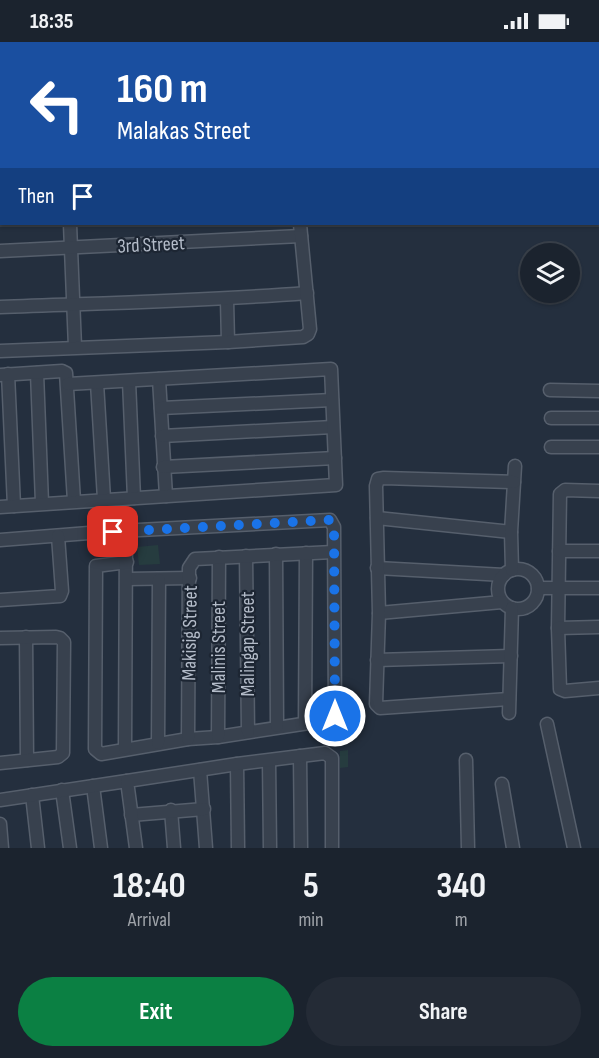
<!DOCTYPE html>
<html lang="en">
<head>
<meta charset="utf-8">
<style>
  :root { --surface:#1b232e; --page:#242b36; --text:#f1f3f6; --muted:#a0a4aa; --line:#39404a; --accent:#0b8043 }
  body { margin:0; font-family:"Sofia Sans Condensed",sans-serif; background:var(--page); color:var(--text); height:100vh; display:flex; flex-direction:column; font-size:22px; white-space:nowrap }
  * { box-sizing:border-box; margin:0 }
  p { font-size:20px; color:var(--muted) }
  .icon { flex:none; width:33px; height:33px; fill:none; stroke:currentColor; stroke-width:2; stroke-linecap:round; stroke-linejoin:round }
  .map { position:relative; height:806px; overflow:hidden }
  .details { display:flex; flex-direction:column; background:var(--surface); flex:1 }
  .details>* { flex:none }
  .hud { position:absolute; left:0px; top:0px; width:600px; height:183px; box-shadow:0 2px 4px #0004,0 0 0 2px var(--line); background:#1a4fa0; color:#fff; overflow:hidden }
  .buttons { position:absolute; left:520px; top:201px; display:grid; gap:12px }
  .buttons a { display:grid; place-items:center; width:60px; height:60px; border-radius:50%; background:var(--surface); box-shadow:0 2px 4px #0004,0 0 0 2px var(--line); font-size:30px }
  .pin { position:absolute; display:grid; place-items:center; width:51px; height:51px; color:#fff; margin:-26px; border-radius:12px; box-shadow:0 3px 9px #0006 }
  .me { position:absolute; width:66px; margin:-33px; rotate:0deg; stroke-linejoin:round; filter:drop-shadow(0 0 4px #0008) }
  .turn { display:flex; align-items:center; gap:21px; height:126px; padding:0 18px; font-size:27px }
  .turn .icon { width:78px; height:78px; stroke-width:2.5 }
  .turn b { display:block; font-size:42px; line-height:51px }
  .then { display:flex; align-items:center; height:57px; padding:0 18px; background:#0003; gap:12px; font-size:22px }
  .eta { display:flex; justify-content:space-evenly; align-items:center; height:102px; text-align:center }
  .eta b { font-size:36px; font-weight:700; line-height:42px }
  .button { display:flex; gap:12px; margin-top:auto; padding:12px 18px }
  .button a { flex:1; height:69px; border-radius:36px; background:var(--accent); color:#fff; font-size:24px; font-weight:700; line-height:69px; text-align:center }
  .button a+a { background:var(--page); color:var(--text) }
  .status { display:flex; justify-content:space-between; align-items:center; height:42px; padding:0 30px; background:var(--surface); direction:ltr }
  .status svg { height:16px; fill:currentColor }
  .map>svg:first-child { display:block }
  .green { fill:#263c3f }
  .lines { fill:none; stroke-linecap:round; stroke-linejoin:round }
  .minor-casing { stroke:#565f6c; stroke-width:15 }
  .minor { stroke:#38414e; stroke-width:12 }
  .route { stroke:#1a73e8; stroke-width:10; stroke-dasharray:0 18 }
  .labels { text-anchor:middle; stroke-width:4.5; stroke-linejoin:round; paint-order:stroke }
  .street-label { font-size:20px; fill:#b4bcc9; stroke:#1d2633 }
</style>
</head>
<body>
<div class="status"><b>18:35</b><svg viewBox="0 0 49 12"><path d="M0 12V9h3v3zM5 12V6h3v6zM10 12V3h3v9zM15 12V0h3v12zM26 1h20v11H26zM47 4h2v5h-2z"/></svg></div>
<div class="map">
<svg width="599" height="806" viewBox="0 0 599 806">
  <rect width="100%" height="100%" fill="#242f3e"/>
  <g class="green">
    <path d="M158,503L160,522L139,523L137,505Z"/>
    <path d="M348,708V725L340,726V709Z"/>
  </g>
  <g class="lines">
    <g class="minor-casing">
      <g id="minor">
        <path d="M273,0V2"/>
        <path d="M73,2V0"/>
        <path d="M208,2V0"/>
        <path d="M0,15L2,16"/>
        <path d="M0,83H2"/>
        <path d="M0,151H2"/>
        <path d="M70,182L75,305"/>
        <path d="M0,209L301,194"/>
        <path d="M227,258L228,300"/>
        <path d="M0,265C102,261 205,259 307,251"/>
        <path d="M0,309L228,300L303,295L308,292L310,287L300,182"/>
        <path d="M37,331L42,461"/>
        <path d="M8,332L14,464"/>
        <path d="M0,333L62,329L66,331L74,459"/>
        <path d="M159,337L166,454"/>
        <path d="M129,339L134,456"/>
        <path d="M97,341L104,457"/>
        <path d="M550,348L599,349"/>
        <path d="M161,366L332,358"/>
        <path d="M551,376H599"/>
        <path d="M162,394L333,385"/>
        <path d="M551,405H599"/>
        <path d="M163,425L335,416"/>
        <path d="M599,449L565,448L560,452L558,586L560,647L565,649L599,646"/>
        <path d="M0,465L336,443L331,327L68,342"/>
        <path d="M377,476L511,490"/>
        <path d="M101,490L330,478L334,485L335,677L218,695L188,697L101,712L95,707L96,524L127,520"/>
        <path d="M0,498L89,491"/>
        <path d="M559,509H599"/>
        <path d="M276,512L277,684"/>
        <path d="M246,514L248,690"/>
        <path d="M377,526L504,533"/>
        <circle cx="518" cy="547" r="20"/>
        <path d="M512,528L511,490L515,424"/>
        <path d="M127,537L190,536"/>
        <path d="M538,546H599"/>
        <path d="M0,558L60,554L62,549L58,494"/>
        <path d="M379,571L502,560"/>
        <path d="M558,586L599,585"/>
        <path d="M26,595L27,718"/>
        <path d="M0,596L56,595L60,596L64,600L63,711L58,715L0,721"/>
        <path d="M377,618L511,614"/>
        <path d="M509,657L380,666L376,662L379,571L376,444L378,437L384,436L514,440"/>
        <path d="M509,671L512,566"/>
        <path d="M305,681L306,511"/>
        <path d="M547,682L574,806"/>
        <path d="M218,695L219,515"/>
        <path d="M188,697L189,526L195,517L333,510"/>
        <path d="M158,701L159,538"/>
        <path d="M125,706L126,489"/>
        <path d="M300,714L301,806"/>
        <path d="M466,718L468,806"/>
        <path d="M269,719L270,806"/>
        <path d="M237,722L238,806"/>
        <path d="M200,728L206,806"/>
        <path d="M502,742L513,806"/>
        <path d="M93,744L101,806"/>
        <path d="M62,748L70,806"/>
        <path d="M32,753L38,806"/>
        <path d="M0,758L127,739"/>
        <path d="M171,768L174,806"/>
        <path d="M131,773L204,767"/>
        <path d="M0,782L2,806"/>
        <path d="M136,806L127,739L237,722L325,711L332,716V806"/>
      </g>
    </g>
    <use href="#minor" class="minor"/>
  </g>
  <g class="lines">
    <path class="route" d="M113,490L330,478L334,485L335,674"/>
  </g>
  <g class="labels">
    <g class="street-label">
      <text transform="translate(151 202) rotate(-3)" y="7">3rd Street</text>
      <text transform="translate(189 591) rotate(-89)" y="7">Makisig Street</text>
      <text transform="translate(247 602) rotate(-90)" y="7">Malingap Street</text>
      <text transform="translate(218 605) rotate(-90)" y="7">Malinis Street</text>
    </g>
  </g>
</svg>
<div class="buttons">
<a><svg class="icon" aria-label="layers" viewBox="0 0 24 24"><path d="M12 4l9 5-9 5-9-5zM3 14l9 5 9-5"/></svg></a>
</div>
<div class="pin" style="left:113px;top:490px;background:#d93025"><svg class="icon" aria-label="arrive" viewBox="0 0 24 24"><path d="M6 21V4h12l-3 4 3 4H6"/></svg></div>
<svg class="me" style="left:335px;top:674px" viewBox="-20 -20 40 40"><circle r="17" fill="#1a73e8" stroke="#fff" stroke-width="3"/><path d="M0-11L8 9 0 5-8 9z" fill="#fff"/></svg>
<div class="hud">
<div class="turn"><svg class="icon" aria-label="left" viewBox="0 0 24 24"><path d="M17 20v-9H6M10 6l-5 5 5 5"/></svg><div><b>160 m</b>Malakas Street</div></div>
<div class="then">Then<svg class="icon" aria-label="arrive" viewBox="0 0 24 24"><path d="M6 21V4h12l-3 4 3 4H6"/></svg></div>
</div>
</div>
<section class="details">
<div class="eta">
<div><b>18:40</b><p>Arrival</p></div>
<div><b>5</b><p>min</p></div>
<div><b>340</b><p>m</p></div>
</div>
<div class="button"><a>Exit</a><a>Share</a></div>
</section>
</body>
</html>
